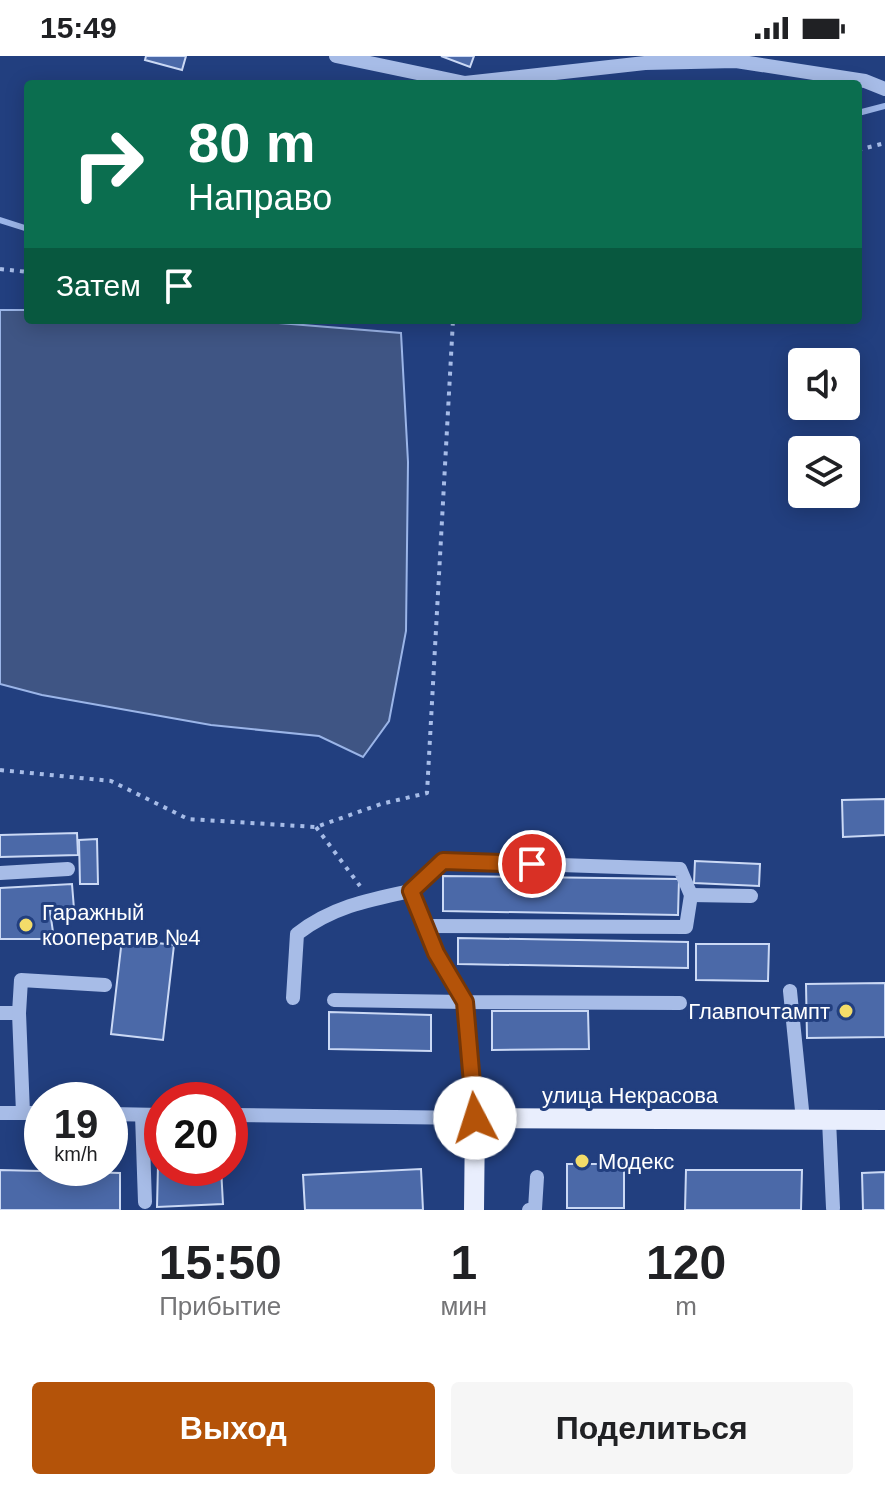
<!DOCTYPE html>
<html lang="ru">
<head>
<meta charset="utf-8">
<style>
  :root { --surface:#fff; --page:#f6f6f6; --text:#202124; --muted:#757577; --accent:#b45309 }
  body { margin:0; font-family:Arial,sans-serif; background:var(--page); color:var(--text); height:100vh; display:flex; flex-direction:column; font-size:30px; white-space:nowrap }
  * { box-sizing:border-box; margin:0 }
  p { font-size:26px; color:var(--muted) }
  .icon { flex:none; width:44px; height:44px; fill:none; stroke:currentColor; stroke-width:2; stroke-linecap:round; stroke-linejoin:round }
  .map { position:relative; height:1154px; overflow:hidden }
  .drawer { display:flex; flex-direction:column; background:var(--surface); flex:1 }
  .drawer>* { flex:none }
  .hud { position:absolute; left:24px; top:24px; width:838px; height:244px; border-radius:8px; box-shadow:0 4px 20px #0003; background:#0b6e4f; color:#fff; overflow:hidden }
  .tools { position:absolute; left:788px; top:292px; display:grid; gap:16px }
  .tools a { display:grid; place-items:center; width:72px; height:72px; border-radius:8px; background:var(--surface); box-shadow:0 4px 20px #0003; font-size:40px }
  .speed { position:absolute; left:24px; top:1026px; display:flex; gap:16px; font-size:40px; font-weight:700; text-align:center }
  .speed>* { display:grid; place-content:center; width:104px; height:104px; border-radius:50%; background:var(--surface); box-shadow:0 4px 20px #0003; line-height:1 }
  .speed small { font-size:20px; font-weight:400 }
  .speed .limit { border:12px solid #d22; background:#fff; color:#111 }
  .pin { position:absolute; display:grid; place-items:center; width:68px; height:68px; color:#fff; margin:-34px; border:4px solid #fff; border-radius:50%; box-shadow:0 2px 8px #0007 }
  .me { position:absolute; width:88px; margin:-44px; rotate:355deg; stroke-linejoin:round; filter:drop-shadow(0 0 6px #0008) }
  .turn { display:flex; align-items:center; gap:28px; height:168px; padding:0 32px; font-size:36px }
  .turn .icon { width:104px; height:104px; stroke-width:2.5 }
  .turn b { display:block; font-size:56px; line-height:68px }
  .then { display:flex; align-items:center; height:76px; padding:0 32px; background:#0003; gap:16px; font-size:30px }
  .eta { display:flex; justify-content:space-evenly; align-items:center; height:136px; text-align:center }
  .eta b { font-size:48px; font-weight:700; line-height:56px }
  .action { display:flex; gap:16px; margin-top:auto; padding:16px 32px }
  .action a { flex:1; height:92px; border-radius:8px; background:var(--accent); color:#fff; font-size:32px; font-weight:700; line-height:92px; text-align:center }
  .action a+a { background:var(--page); color:var(--text) }
  .status { display:flex; justify-content:space-between; align-items:center; height:56px; padding:0 40px; background:var(--surface); direction:ltr }
  .status svg { height:22px; fill:currentColor }
  .map>svg:first-child { display:block }
  .water { fill:#3f5584; stroke:#9bb5e8; stroke-width:2 }
  .lines { fill:none; stroke-linecap:round; stroke-linejoin:round }
  .stream { stroke:#9bb5e8; stroke-width:6 }
  .building { fill:#4b69a8; stroke:#cbd9f5; stroke-width:2 }
  .path { stroke:#a7bce7; stroke-width:4; stroke-dasharray:4 6; stroke-linecap:butt }
  .minor { stroke:#a7bce7; stroke-width:14 }
  .major { stroke:#e9eefd; stroke-width:20 }
  .route-casing { stroke:#753606; stroke-width:20 }
  .route { stroke:#b45309; stroke-width:14 }
  .poi-dot { fill:#f3dc69; stroke:#223f7f; stroke-width:3 }
  .labels { text-anchor:middle; stroke-width:6; stroke-linejoin:round; paint-order:stroke }
  .poi-label { font-size:22px; fill:#fff; stroke:#223f7f; text-anchor:start }
  .street-label { font-size:22px; fill:#fff; stroke:#223f7f }
</style>
</head>
<body>
<div class="status"><b>15:49</b><svg viewBox="0 0 49 12"><path d="M0 12V9h3v3zM5 12V6h3v6zM10 12V3h3v9zM15 12V0h3v12zM26 1h20v11H26zM47 4h2v5h-2z"/></svg></div>
<div class="map">
<svg width="885" height="1154" viewBox="0 0 885 1154">
  <rect width="100%" height="100%" fill="#223f7f"/>
  <path class="water" d="M0,254H28V264H241L401,277L408,406L406,575L389,665L363,701L319,680L211,669L42,639L0,628Z"/>
  <g class="lines">
    <g class="stream">
      <path d="M858,57L885,50"/>
      <path d="M0,164L28,173"/>
    </g>
  </g>
  <g class="building">
    <path d="M146,0H186L182,14L145,4Z"/>
    <path d="M441,0H474L470,11Z"/>
    <path d="M885,743V779L843,781L842,744Z"/>
    <path d="M77,777L78,799L0,801V779Z"/>
    <path d="M97,783L98,828H80L79,784Z"/>
    <path d="M695,805L760,808L759,830L694,827Z"/>
    <path d="M443,820L679,823L678,859L443,855Z"/>
    <path d="M72,828L74,853L50,855L54,883H0V832Z"/>
    <path d="M458,882L688,886V912L458,908Z"/>
    <path d="M122,883L174,889L163,984L111,978Z"/>
    <path d="M696,888H769L768,925L696,924Z"/>
    <path d="M885,927V981L807,982L806,928Z"/>
    <path d="M492,955H588L589,993L492,994Z"/>
    <path d="M329,956L431,959V995L329,993Z"/>
    <rect x="567" y="1108" width="57" height="44"/>
    <path d="M158,1109L162,1112H221L223,1148L157,1151Z"/>
    <path d="M421,1113L423,1154H305L303,1119Z"/>
    <path d="M0,1114L120,1117V1154H0Z"/>
    <path d="M686,1114H802L801,1154H685Z"/>
    <path d="M885,1116V1154H863L862,1117Z"/>
  </g>
  <g class="lines">
    <g class="path">
      <path d="M858,94L885,87"/>
      <path d="M0,213L28,216"/>
      <path d="M0,714L111,725L188,763L316,771L381,748L427,737L453,264"/>
      <path d="M316,771L360,830"/>
    </g>
    <g class="minor">
      <path d="M336,0L465,27L645,7L736,5L865,25L885,33"/>
      <path d="M0,817L68,813"/>
      <path d="M411,835L443,805L680,813L691,839L686,871L425,870"/>
      <path d="M691,839L751,840"/>
      <path d="M790,935L803,1064"/>
      <path d="M293,942L297,878C332,851 368,844 411,835L436,897L465,946L680,947"/>
      <path d="M0,957H19L23,1057"/>
      <path d="M19,957L21,924L105,929"/>
      <path d="M0,1057H42"/>
      <path d="M110,1058L162,1059"/>
      <path d="M142,1059L145,1146"/>
      <path d="M230,1059L475,1062L465,946L334,944"/>
      <path d="M829,1064L833,1152"/>
      <path d="M529,1154L535,1153L537,1121"/>
    </g>
    <path class="major" d="M474,1154L475,1062L885,1064"/>
  </g>
  <g class="lines">
    <g class="route-casing">
      <path id="route" d="M475,1062L465,946L436,897L411,835L443,805L532,808"/>
    </g>
    <use href="#route" class="route"/>
  </g>
  <g class="poi-dot">
    <circle cx="26" cy="869" r="8"/>
    <circle cx="846" cy="955" r="8"/>
    <circle cx="582" cy="1105" r="8"/>
  </g>
  <g class="labels">
    <g class="poi-label">
      <text x="42" y="864">Гаражный<tspan x="42" dy="25">кооператив №4</tspan></text>
      <text x="830" y="963" text-anchor="end">Главпочтампт</text>
      <text x="598" y="1113">Модекс</text>
    </g>
    <g class="street-label">
      <text x="630" y="1047">улица Некрасова</text>
    </g>
  </g>
</svg>
<div class="tools">
<a><svg class="icon" aria-label="sound" viewBox="0 0 24 24"><path d="M4 9h4l5-4v14l-5-4H4zM17 9q2 3 0 6"/></svg></a>
<a><svg class="icon" aria-label="layers" viewBox="0 0 24 24"><path d="M12 4l9 5-9 5-9-5zM3 14l9 5 9-5"/></svg></a>
</div>
<div class="speed"><div>19<small>km/h</small></div><div class="limit">20</div></div>
<div class="pin" style="left:532px;top:808px;background:#d93025"><svg class="icon" aria-label="arrive" viewBox="0 0 24 24"><path d="M6 21V4h12l-3 4 3 4H6"/></svg></div>
<svg class="me" style="left:475px;top:1062px" viewBox="-20 -20 40 40"><circle r="19" fill="#fff"/><path d="M0-13L10 11 0 6-10 11z" fill="#b45309"/></svg>
<div class="hud">
<div class="turn"><svg class="icon" aria-label="right" viewBox="0 0 24 24"><path d="M7 20v-9h11M14 6l5 5-5 5"/></svg><div><b>80 m</b>Направо</div></div>
<div class="then">Затем<svg class="icon" aria-label="arrive" viewBox="0 0 24 24"><path d="M6 21V4h12l-3 4 3 4H6"/></svg></div>
</div>
</div>
<section class="drawer">
<div class="eta">
<div><b>15:50</b><p>Прибытие</p></div>
<div><b>1</b><p>мин</p></div>
<div><b>120</b><p>m</p></div>
</div>
<div class="action"><a>Выход</a><a>Поделиться</a></div>
</section>
</body>
</html>
